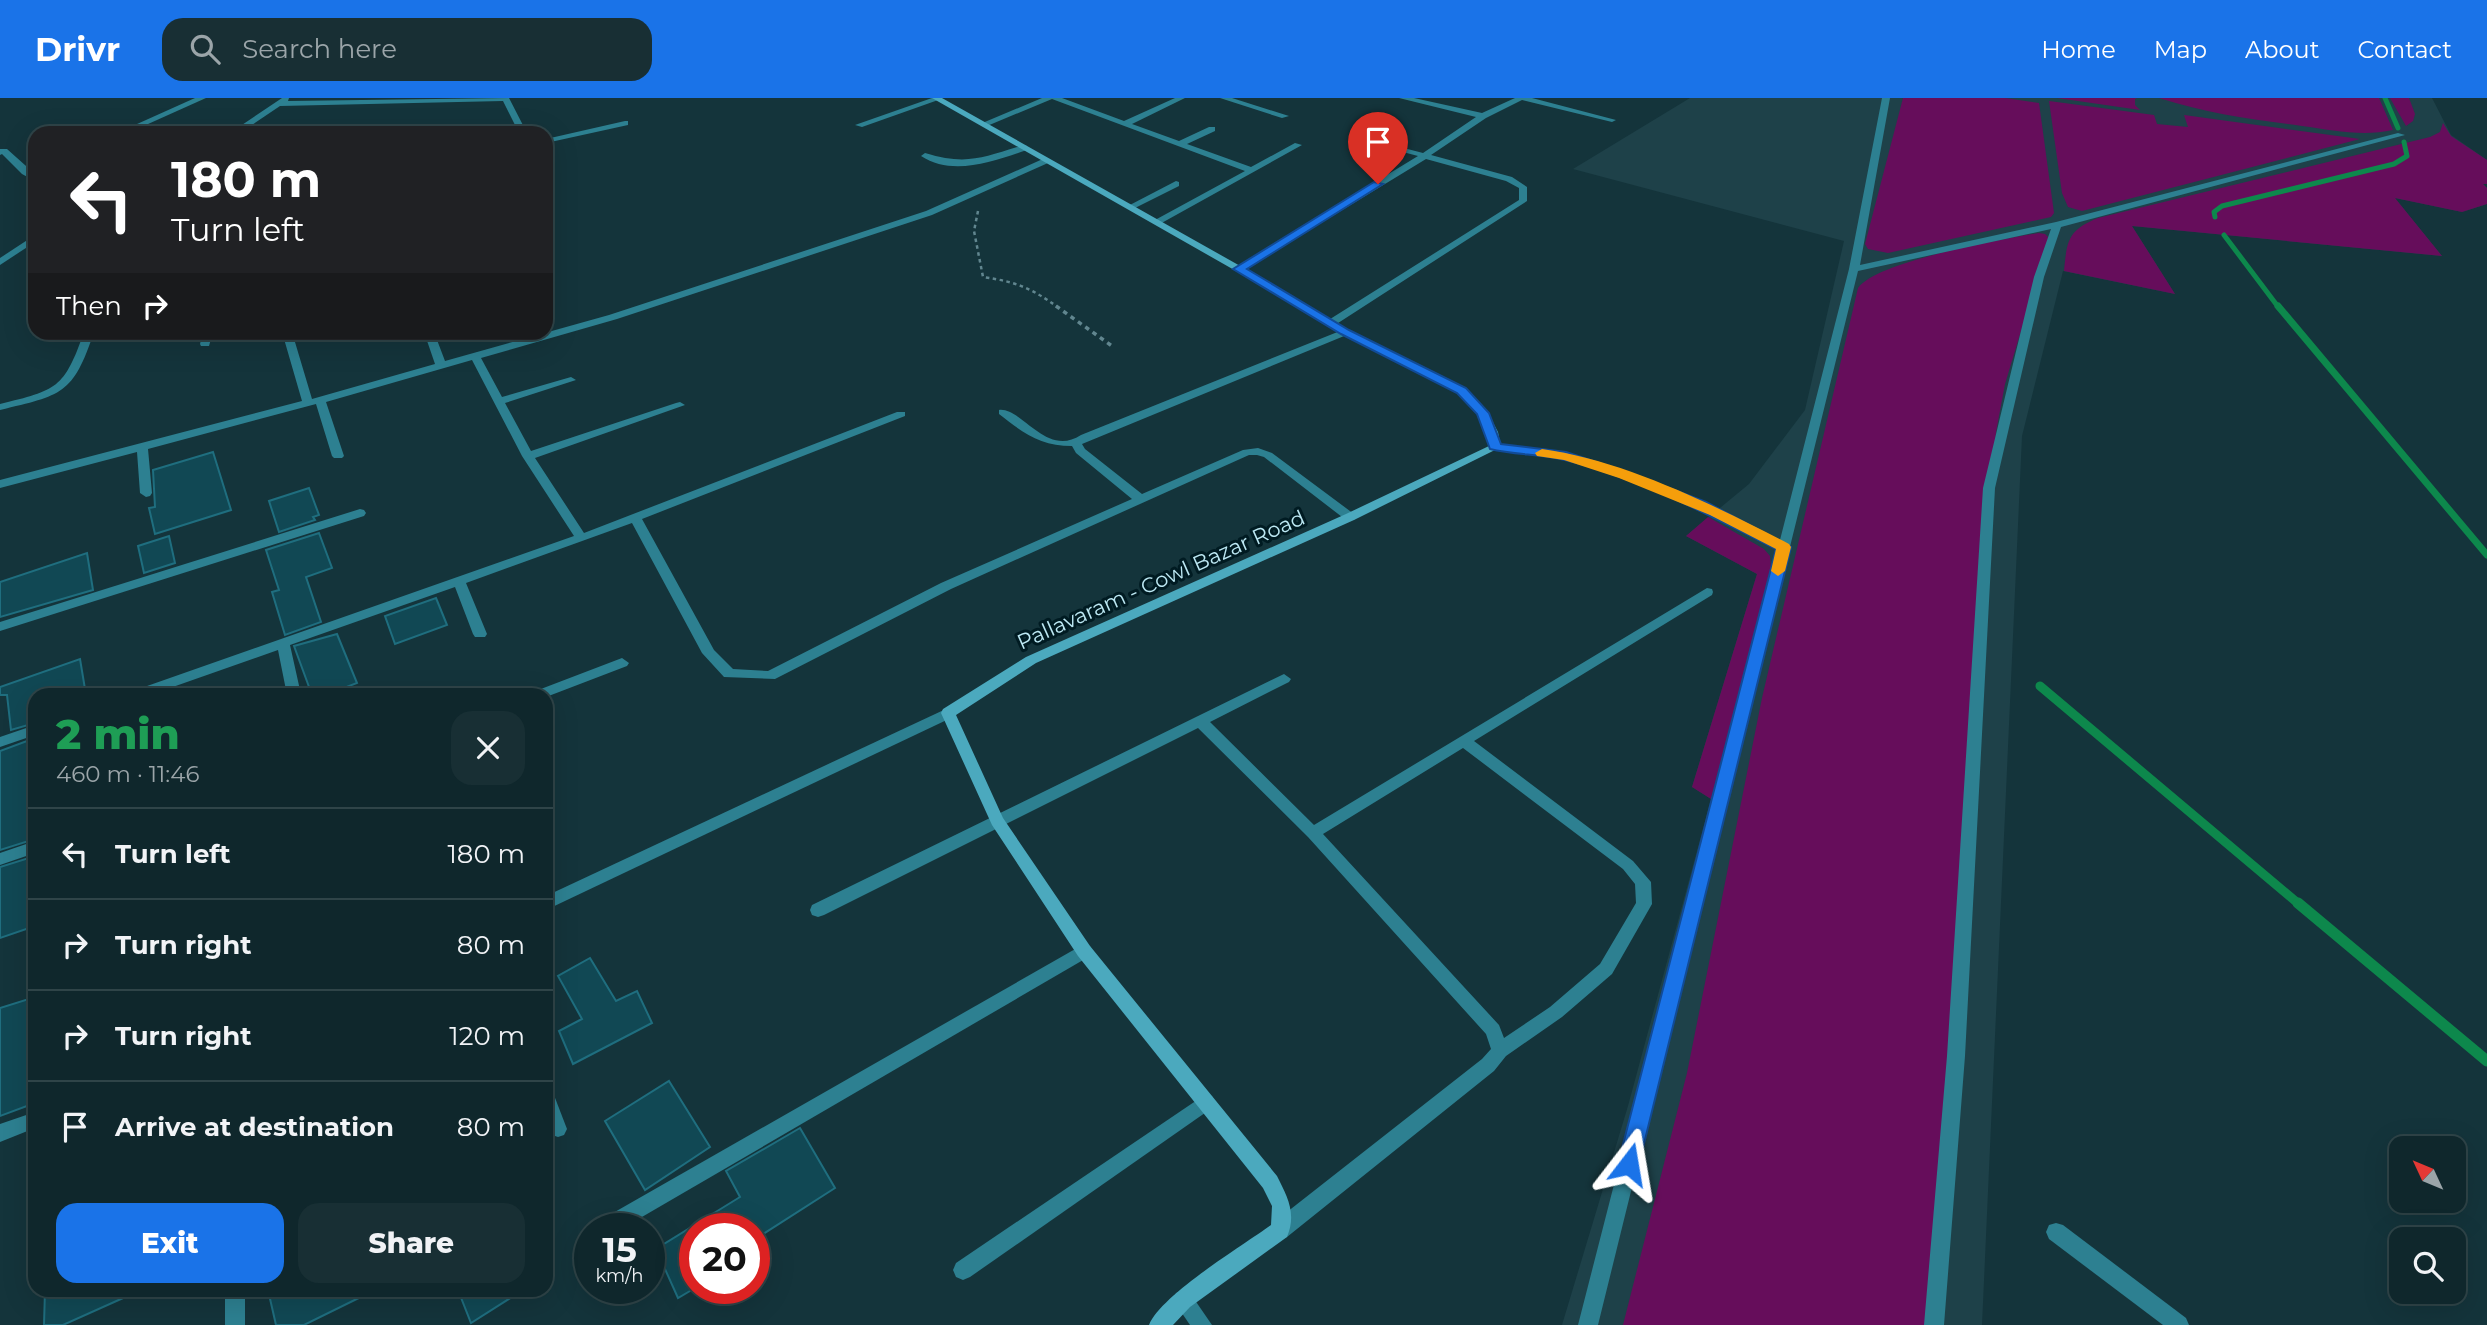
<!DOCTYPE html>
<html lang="en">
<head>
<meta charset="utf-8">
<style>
  :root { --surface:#0f272c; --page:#182f34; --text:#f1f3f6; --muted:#9ba5a9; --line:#2f4448; --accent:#1a73e8 }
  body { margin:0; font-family:Montserrat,sans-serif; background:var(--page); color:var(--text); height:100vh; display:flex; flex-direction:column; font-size:26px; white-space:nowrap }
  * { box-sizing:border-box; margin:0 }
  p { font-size:23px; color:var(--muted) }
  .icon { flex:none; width:38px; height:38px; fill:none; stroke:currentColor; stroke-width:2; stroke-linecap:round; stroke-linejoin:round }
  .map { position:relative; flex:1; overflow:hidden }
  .details { position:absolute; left:28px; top:590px; width:525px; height:609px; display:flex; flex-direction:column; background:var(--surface); border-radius:21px; box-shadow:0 7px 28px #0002,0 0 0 2px var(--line) }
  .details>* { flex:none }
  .hud { position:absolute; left:28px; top:28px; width:525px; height:214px; border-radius:21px; box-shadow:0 7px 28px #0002,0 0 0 2px var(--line); background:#202124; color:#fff; overflow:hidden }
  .needle { width:46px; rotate:314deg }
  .fabs { position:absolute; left:2389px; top:1038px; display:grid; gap:14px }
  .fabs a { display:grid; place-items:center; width:77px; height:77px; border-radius:14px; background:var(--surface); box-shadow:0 7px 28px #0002,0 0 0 2px var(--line); font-size:35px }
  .speed { position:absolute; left:574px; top:1115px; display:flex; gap:14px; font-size:35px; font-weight:700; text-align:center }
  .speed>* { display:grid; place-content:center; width:91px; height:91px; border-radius:50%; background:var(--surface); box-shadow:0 7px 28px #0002,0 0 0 2px var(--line); line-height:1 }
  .speed small { font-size:18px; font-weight:400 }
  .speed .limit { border:10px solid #d22; background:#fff; color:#111 }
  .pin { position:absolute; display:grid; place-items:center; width:60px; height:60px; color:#fff; margin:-72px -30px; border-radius:50% 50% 50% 0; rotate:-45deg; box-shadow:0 0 7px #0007 }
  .pin .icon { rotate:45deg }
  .me { position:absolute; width:77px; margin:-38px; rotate:14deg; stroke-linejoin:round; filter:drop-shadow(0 0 5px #0008) }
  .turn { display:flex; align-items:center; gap:24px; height:147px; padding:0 28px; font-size:32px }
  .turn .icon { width:91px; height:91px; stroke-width:2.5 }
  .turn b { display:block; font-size:49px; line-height:60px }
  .then { display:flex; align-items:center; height:66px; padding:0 28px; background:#0003; gap:14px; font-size:26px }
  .round { display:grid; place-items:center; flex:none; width:74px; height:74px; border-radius:21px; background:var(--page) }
  .headline { display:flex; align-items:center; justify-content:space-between; height:119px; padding:0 28px }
  h1 { font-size:42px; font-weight:800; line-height:52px; color:#1e9e55 }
  .button { display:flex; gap:14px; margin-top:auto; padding:14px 28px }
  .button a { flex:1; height:80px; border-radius:21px; background:var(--accent); color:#fff; font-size:28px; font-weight:800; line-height:80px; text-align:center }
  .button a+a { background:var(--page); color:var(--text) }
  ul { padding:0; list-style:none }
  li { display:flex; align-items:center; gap:21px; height:91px; padding:0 28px; border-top:2px solid var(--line) }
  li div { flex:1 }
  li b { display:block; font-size:26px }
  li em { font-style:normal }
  header { display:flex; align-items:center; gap:42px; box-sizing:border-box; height:98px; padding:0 35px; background:var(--accent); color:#fff }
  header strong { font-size:33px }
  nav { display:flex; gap:38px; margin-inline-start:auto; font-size:24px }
  .search { width:490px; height:63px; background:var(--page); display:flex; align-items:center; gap:18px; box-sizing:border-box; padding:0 24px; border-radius:21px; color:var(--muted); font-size:26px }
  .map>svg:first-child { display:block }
  .built { fill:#1e4149 }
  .green { fill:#660d5b }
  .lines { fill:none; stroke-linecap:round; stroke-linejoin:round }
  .stream-far3 { stroke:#0d884c; stroke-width:5 }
  .stream-far2 { stroke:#0d884c; stroke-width:7 }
  .stream-far1 { stroke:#0d884c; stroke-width:9 }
  .stream { stroke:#0d884c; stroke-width:11 }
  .building { fill:#114854; stroke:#1f6e7f; stroke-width:2 }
  .path-far1 { stroke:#61868f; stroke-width:2.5; stroke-dasharray:3.5 3.5; stroke-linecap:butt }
  .path { stroke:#61868f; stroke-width:3.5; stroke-dasharray:4.5 4.5; stroke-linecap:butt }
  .lane { fill:#2d8091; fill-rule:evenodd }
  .street { fill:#2d8091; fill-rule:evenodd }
  .secondary { fill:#4ba9be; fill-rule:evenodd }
  .route { fill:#1a73e8; stroke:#114b97; stroke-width:2 }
  .slow { fill:#f59e0b }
  .labels { text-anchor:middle; stroke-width:6; stroke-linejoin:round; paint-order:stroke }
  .street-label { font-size:21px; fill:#bde9f4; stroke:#001b22 }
</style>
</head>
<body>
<header>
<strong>Drivr</strong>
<div class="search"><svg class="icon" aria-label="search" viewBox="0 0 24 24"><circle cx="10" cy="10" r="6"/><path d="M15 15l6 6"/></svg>Search here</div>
<nav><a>Home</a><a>Map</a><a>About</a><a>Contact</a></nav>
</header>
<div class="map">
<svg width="2487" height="1227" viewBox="0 0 2487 1227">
  <rect width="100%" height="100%" fill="#14343b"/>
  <path class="built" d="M1690,0H2432L2451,37L2487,62V86H2483L2487,90V106L2462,114L2395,100L2442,158L2132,128L2175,196L2063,173L2022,338L1982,1227H1562L1628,1008L1711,701L1692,689L1757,476L1686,438L1749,386L1805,312L1844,143L1573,71Z"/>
  <g class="green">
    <path d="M1903,0H2005L2039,5L2054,115L2051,119L1888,155L1868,151L1865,146Z"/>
    <path d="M2057,0H2137L2135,1V7L2140,12Z"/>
    <path d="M2159,0H2379L2393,32C2362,39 2332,32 2302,28C2250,21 2209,16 2159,0Z"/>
    <path d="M2390,0H2409L2415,16L2413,23L2406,28Z"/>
    <path d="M2049,3L2154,17L2157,26L2188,29L2184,17L2360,41L2082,113L2068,109L2062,95Z"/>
    <path d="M2443,25L2451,38L2487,62V86H2483L2487,90V106L2462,114L2395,100L2442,158L2132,128L2175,196L2064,173C2067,142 2068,132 2098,120L2430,39L2440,34Z"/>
    <path d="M2039,135L2045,136L2049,140L2005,286L1996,334L1961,819L1938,1227H1623L1687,975L1762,600L1858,190C1877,163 2004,141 2039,135Z"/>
    <path d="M1708,419L1764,451L1770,458L1771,470L1711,701L1692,689L1757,476L1686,438Z"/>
  </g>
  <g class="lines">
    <g class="stream-far3">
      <path d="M2385,0L2398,30"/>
      <path d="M2215,119L2214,114L2222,108L2394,66L2407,58L2404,44"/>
      <path d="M2224,137L2279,210"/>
    </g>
    <path class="stream-far2" d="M2278,208L2487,457"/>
    <path class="stream-far1" d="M2040,588L2300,807"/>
    <path class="stream" d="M2298,805L2487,963"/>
  </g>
  <g class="building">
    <path d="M213,354L231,412L155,436L149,410L155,409L153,372Z"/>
    <path d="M309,390L319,417L313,419L315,422L279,434L269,403Z"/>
    <path d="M319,435L332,470L306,479L321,524L285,537L272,494L279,492L266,452Z"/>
    <path d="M169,438L175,465L144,475L138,448Z"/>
    <path d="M87,455L93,492L0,519V484Z"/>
    <path d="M436,500L447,527L395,546L385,518Z"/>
    <path d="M337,536L357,585L326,597H312L294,548Z"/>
    <path d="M80,561L86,597H35V625L11,632L7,597H0V589Z"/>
    <path d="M35,640V741L0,752V653Z"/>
    <path d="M35,758V828L0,840V769Z"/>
    <path d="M590,860L616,903L637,893L652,925L573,966L559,933L582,921L558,878Z"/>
    <path d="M35,899V1005L0,1018V910Z"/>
    <path d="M669,983L710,1049L645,1092L605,1023Z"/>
    <path d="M800,1030L835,1090L760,1138L756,1130H695V1190L678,1200L656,1151L740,1099L726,1073Z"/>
    <path d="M45,1192H141L63,1227H44Z"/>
    <path d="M268,1192H375L304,1227H276Z"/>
    <path d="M458,1192H523L471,1225Z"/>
  </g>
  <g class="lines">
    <path class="path-far1" d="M978,113L974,133L983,179C1017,184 1031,190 1059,210"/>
    <path class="path" d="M1056,208L1112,248"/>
    <g class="lane">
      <path d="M1882,0H1890L1860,167L2056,124L2398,35L2405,37L2061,129L2044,179L1995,390L1965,958L1944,1227H1924L1947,958L1983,390L2034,179L2051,131L1858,173L1598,1227H1578L1777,451L1698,410L1620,380L1564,361L1495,352L1489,349L1495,346L1570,356L1706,404L1780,442L1849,171Z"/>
      <path d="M1176,83L1179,84V88L1133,111L1126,109Z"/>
    </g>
    <g class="street">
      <path d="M195,0H206L128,35H117Z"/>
      <path d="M282,0H289L288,3L509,0L527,35H519L503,3L280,8L240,35H230Z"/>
      <path d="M932,0L941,1L862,29L855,27Z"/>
      <path d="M1042,0H1062L1124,23L1175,0H1185L1132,26L1179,43L1209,29H1215V33L1187,46L1251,69L1295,45L1302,47L1158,127L1155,126V122L1245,73L1052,1L987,28L980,26Z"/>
      <path d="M1220,0H1232L1289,18L1282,20Z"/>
      <path d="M1399,0H1414L1482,15L1515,0H1532L1616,22L1612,24L1522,2L1486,20L1431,57L1512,79L1527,89V103L1335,227H1327V223L1519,102V90L1506,83L1426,61L1242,173H1236V169L1418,58L1365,44V40L1423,55L1476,19Z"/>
      <path d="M625,23H628V27L546,45V41Z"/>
      <path d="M1024,47L1027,48V52C994,63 953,79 921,58L925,55C968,68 983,59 1024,47Z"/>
      <path d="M0,51H7L35,76V83L22,76L2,56L0,57Z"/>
      <path d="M1045,60L1048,61V65L932,117L617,221L481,260L502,299L571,279L576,282L505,305L531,353L676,305L680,304L685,307L535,360L584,435L897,314H905V318L642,421L714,552L733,571L768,573L941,485L1132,401L1076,355L1072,348C1041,348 1023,335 999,316V312C1022,309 1046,360 1081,337L1345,231L1349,232V236L1082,346L1085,351L1142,396L1243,352L1258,350L1272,355L1354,416L1356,419L1354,422H1346L1264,359L1257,357H1249L951,491L775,581L724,579L702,555L632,425L466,485L487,536L485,539H475L473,536L455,489L290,547L300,592L298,595H288L286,592L278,552L150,597H128L130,594L574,438L522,358L472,262L326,304L344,358L342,360H334L332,358L316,306L148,351L152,395L150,398L146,399L140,395L137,354L0,390V382L302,303L282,234H292L312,301L435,266L424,234H434L445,263L609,217L926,113Z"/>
      <path d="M35,137V144L0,167V160Z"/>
      <path d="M84,234H94C73,297 62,297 0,312V306C57,292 64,291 84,234Z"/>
      <path d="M203,234H213L209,248H201L200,246Z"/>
      <path d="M360,411L364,412L366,415L364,418L0,533V524Z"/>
      <path d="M1707,490L1712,491L1713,494L1712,497L1474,643L1633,763L1651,784L1652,806L1612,876L1562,919L1506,958L1494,973L1287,1139L1280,1141L1273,1139L1270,1132L1273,1125L1482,961L1491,951L1486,936L1308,739L1198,630L824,817L818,819L812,817L810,812L812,807L1284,576L1291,581L1289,584L1210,624L1314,727ZM1463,650L1623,771L1635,786L1636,805L1600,866L1550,909L1504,940L1499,927L1323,736Z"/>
      <path d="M622,560L629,565L627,568L546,599V597H531L533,594Z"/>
      <path d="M948,610L953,611L955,615L953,619L546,812V798Z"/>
      <path d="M35,627V637L0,649V639Z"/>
      <path d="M35,743V755L0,767V755Z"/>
      <path d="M1084,846L1090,848L1092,853L1090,858L623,1130H597L599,1123Z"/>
      <path d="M546,990L552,992L567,1031L564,1037L558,1039L552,1037L546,1023Z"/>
      <path d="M1206,996L1212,998L1215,1004L1212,1010L970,1179L963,1182L956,1179L953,1172L956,1165Z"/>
      <path d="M35,1014V1030L0,1044V1026Z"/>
      <path d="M2056,1125L2063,1127L2186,1220L2189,1227H2163L2049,1141L2046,1134L2049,1127Z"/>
      <rect x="225" y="1192" width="20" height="35"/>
      <path d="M1183,1192L1190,1195L1212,1227H1190L1173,1202L1176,1195Z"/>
    </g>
    <path class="secondary" d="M932,0H942L1242,169L1349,232L1465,290L1488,315L1498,334L1501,349L1354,422L1036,565L956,617L1003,720L1090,848L1277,1078C1287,1098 1297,1115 1287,1139L1190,1209L1173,1227H1149C1161,1197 1242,1148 1271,1127L1272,1108L1263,1090L1078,858L992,727L941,615L943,611L1026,559L1346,416L1489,348L1486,334L1477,316L1457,294L1341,236L1236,173Z"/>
  </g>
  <path class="route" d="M1374,84L1383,86L1247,171L1349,232L1466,290L1489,315L1501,346L1566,354L1629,375L1706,404L1791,449L1639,1066L1636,1073L1629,1076L1621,1073L1618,1066L1776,451C1709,417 1639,380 1565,362C1540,356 1515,357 1490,351L1477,316L1457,295L1341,236L1233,171Z"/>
  <path class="slow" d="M1542,351C1624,362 1716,408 1789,446L1791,449L1785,473L1778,478L1771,473L1776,451L1710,417L1619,380L1564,362L1537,358L1535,355Z"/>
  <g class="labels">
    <g class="street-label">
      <text transform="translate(1161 482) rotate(-24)" y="7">Pallavaram - Cowl Bazar Road</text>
    </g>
  </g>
</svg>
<div class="fabs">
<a><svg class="needle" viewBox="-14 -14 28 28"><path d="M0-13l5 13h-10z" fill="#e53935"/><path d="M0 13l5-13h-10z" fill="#9ba5a9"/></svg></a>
<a><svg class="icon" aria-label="search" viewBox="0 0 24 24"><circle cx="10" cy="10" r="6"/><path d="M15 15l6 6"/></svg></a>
</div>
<div class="speed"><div>15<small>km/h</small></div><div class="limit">20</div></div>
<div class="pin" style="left:1378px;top:86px;background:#d93025"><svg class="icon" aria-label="arrive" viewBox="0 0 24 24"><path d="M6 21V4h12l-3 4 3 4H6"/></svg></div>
<svg class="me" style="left:1629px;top:1066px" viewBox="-20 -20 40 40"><path d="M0-17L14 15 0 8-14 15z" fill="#1a73e8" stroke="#fff" stroke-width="4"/></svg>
<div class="hud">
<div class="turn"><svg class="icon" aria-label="left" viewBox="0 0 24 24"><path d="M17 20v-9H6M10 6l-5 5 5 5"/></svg><div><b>180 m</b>Turn left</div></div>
<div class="then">Then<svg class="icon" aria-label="right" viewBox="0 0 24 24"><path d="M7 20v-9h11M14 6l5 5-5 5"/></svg></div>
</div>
<section class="details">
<div class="headline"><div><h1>2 min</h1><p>460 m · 11:46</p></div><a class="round"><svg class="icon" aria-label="close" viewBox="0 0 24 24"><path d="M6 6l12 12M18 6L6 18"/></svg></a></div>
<ul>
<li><svg class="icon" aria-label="left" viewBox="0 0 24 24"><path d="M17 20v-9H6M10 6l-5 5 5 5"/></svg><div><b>Turn left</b></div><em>180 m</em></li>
<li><svg class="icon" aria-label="right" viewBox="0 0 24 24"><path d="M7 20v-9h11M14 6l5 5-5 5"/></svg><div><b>Turn right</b></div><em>80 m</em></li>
<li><svg class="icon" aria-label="right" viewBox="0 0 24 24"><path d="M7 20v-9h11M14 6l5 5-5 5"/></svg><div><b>Turn right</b></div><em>120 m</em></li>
<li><svg class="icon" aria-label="arrive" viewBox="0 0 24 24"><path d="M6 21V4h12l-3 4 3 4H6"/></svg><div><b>Arrive at destination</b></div><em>80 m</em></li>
</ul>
<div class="button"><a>Exit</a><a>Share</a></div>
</section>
</div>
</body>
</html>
